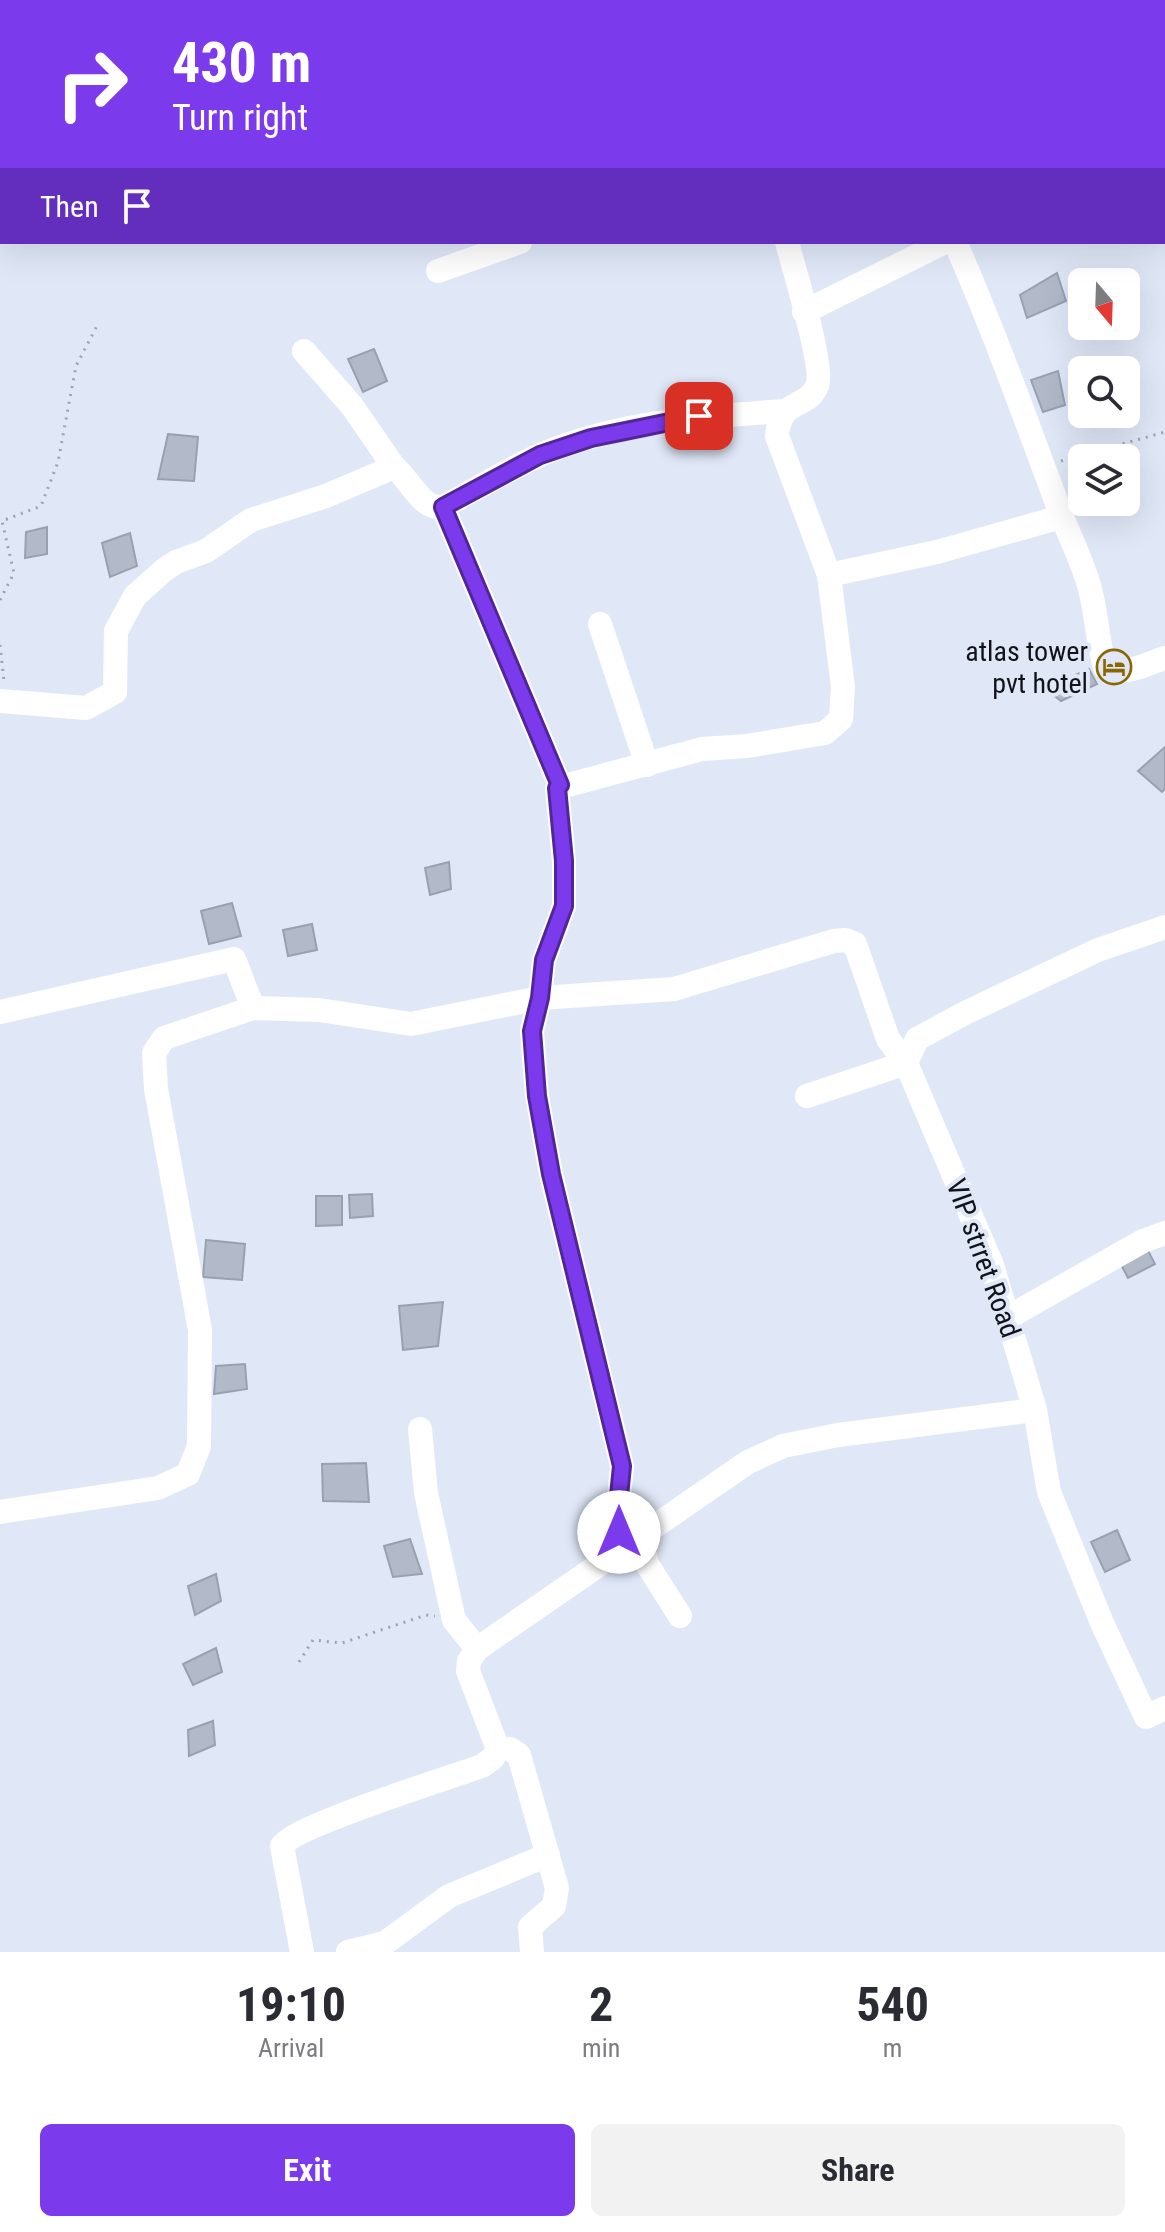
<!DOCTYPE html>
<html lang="en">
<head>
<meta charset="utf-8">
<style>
  :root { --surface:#fff; --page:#f2f2f3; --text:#2b2b33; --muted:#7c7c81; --accent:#7c3aed }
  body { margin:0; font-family:"Roboto Condensed",sans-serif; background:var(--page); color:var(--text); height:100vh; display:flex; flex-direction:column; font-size:30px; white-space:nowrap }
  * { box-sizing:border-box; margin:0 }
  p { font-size:26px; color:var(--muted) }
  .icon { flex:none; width:44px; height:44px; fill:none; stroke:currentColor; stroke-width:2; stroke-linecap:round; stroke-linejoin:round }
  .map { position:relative; height:1952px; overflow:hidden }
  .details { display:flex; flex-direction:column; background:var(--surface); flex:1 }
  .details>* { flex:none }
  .hud { position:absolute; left:0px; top:0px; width:1166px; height:244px; box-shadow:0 8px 32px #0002; background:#7c3aed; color:#fff; overflow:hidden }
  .needle { width:52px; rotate:161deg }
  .controls { position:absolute; left:1068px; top:268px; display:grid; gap:16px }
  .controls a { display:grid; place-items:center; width:72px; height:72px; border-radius:12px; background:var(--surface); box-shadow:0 8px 32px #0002; font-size:40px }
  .pin { position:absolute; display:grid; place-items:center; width:68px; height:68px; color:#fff; margin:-34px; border-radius:16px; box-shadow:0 4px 12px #0006 }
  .me { position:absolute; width:88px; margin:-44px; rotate:0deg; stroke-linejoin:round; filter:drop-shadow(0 0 6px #0008) }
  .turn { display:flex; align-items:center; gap:28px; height:168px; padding:0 40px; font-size:36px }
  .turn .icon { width:104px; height:104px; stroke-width:2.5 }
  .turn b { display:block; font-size:56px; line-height:68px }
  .then { display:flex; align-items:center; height:76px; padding:0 40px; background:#0003; gap:16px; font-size:30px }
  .eta { display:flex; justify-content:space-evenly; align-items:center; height:136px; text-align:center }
  .eta b { font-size:48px; font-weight:700; line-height:56px }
  .primary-button { display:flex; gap:16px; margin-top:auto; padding:16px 40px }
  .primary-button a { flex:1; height:92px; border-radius:12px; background:var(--accent); color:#fff; font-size:32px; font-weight:700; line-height:92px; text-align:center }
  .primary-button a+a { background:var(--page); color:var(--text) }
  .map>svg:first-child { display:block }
  .building { fill:#b2bac9; stroke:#99a1b0; stroke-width:2 }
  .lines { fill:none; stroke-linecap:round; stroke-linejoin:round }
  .path { stroke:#9da3af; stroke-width:3; stroke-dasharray:2 6; stroke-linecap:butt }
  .minor { stroke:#fff; stroke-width:24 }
  .route-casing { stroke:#51269a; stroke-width:20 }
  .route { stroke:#7c3aed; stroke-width:14 }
  .labels { text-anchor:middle; stroke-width:8; stroke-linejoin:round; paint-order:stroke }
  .poi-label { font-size:28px; fill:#111318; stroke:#e0e8f8; text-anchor:end }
  .street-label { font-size:28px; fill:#111318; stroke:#e0e8f8 }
</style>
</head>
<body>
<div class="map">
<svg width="1165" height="1952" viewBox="0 0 1165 1952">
  <rect width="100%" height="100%" fill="#e0e8f8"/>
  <g class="building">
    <path d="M1057,273L1066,301L1027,318L1020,295Z"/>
    <path d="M374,349L387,381L363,392L348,359Z"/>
    <path d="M1058,371L1065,405L1043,412L1031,380Z"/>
    <path d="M168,434L198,437L194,481L158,479Z"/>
    <path d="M47,527V554L25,558L26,532Z"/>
    <path d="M130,533L137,566L110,577L102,543Z"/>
    <path d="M1089,669L1097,684L1061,701L1045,688Z"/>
    <path d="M1165,747V789L1162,792L1138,771Z"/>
    <path d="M449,862L451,889L430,895L425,868Z"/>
    <path d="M232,903L241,936L209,944L201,911Z"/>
    <path d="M312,924L317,950L288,956L283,930Z"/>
    <path d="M372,1194L373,1216L350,1218L349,1195Z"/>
    <path d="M316,1196H342V1225L316,1226Z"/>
    <path d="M206,1240L245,1244L242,1280L203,1277Z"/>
    <path d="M1144,1243L1155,1264L1128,1278L1117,1257Z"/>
    <path d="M443,1302L438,1346L403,1350L399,1306Z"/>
    <path d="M245,1364L247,1389L214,1394L216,1366Z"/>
    <path d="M366,1463L369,1502L323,1501L322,1464Z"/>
    <path d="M1117,1530L1130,1560L1105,1572L1091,1542Z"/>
    <path d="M410,1539L422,1574L393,1577L384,1546Z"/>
    <path d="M216,1574L221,1601L195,1615L188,1586Z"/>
    <path d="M216,1648L222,1672L193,1685L183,1664Z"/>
    <path d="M213,1721L215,1745L189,1756L188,1730Z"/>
  </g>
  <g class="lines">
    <g class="path">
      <path d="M1061,461L1165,432"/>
      <path d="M0,600L14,573L2,521L41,506L58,462L76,366L99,322"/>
      <path d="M0,645L4,681"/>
      <path d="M299,1662L313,1640L342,1643L426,1615L435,1616"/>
    </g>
    <g class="minor">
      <path d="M697,0L698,2"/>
      <path d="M955,242C992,326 1023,412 1055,498C1065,528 1082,558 1090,589C1097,615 1097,641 1105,667C1123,677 1147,664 1165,658"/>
      <path d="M438,271L520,242"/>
      <path d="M804,312L945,242"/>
      <path d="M304,351L352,406L394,467"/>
      <path d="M443,507L560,785"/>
      <path d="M829,575L937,552L1061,517"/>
      <path d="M600,624L647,765"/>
      <path d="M0,701L86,708L115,692L116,631L135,596L164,570L176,562L206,551L251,520L326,496L394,467C410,479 422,511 443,507C475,490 507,470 540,455C616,422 704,416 786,411"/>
      <path d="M1165,927L1098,950L965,1013L917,1039L906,1063L992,1265L1035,1410L1049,1492L1102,1623L1146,1717L1165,1708"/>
      <path d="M0,1012L234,959L253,1008"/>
      <path d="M1007,1318L1143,1241L1165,1233"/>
      <path d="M420,1429L426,1493L454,1620L477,1649"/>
      <path d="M0,1512L158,1488L188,1474L199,1446L200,1330L156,1089L154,1053L164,1038L253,1008L319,1010L411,1024L540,998L674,989L834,941L845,940L855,944L888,1039L906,1063L807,1096"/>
      <path d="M640,1535L647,1564L680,1616"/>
      <path d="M622,1548L617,1516L622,1466L551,1174L537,1096L532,1031L540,998L544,960L564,906V861L557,788L702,749L747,746L825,733L841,719L843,687L829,575L777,436C780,397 807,410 817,386C825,368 793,267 787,242"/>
      <path d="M498,1749H510L519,1755L557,1888L554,1906L530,1927L532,1952"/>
      <path d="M302,1952L282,1846C294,1826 451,1777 482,1766L493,1758L498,1749L468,1671L469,1661L477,1649L748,1462L783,1446L838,1435L1035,1410"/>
      <path d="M348,1952L385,1943L449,1896L548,1855"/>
    </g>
  </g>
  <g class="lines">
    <g class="route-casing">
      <path id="route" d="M619,1532L617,1516L622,1466L551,1174L537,1096L532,1031L540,998L544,960L564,906V861L557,788L560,785L443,507L540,455L591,438L699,416"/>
    </g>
    <use href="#route" class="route"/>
  </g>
  <defs>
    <g id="hotel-ring" transform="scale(1.8)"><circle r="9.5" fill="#e0e8f8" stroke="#896704" stroke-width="1.5"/><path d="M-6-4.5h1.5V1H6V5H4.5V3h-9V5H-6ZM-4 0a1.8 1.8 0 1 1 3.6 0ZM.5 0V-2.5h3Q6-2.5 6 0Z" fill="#896704"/></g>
  </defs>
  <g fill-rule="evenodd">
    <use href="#hotel-ring" x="1114" y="667"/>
  </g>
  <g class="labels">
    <g class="poi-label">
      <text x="1088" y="661">atlas tower<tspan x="1088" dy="32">pvt hotel</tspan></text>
    </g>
    <g class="street-label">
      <text transform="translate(984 1258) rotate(70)" y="10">VIP strret Road</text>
    </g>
  </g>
</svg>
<div class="controls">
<a><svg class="needle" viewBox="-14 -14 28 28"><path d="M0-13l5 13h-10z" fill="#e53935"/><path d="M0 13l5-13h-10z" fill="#7c7c81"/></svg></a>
<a><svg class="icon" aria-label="search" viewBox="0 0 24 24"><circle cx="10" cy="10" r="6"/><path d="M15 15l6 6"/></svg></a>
<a><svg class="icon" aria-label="layers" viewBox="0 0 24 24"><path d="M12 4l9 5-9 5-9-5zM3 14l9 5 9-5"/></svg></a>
</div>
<div class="pin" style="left:699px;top:416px;background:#d93025"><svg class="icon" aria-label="arrive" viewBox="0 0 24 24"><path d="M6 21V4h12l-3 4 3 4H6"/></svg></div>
<svg class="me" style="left:619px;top:1532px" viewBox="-20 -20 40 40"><circle r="19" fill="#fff"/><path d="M0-13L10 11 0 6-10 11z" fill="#7c3aed"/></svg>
<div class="hud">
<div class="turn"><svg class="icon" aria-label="right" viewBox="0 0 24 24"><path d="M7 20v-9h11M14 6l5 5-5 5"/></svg><div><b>430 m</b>Turn right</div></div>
<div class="then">Then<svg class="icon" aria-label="arrive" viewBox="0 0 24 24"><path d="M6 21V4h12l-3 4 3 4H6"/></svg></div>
</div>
</div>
<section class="details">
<div class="eta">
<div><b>19:10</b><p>Arrival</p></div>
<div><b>2</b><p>min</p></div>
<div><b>540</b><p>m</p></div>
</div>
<div class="primary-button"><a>Exit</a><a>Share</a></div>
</section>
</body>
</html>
